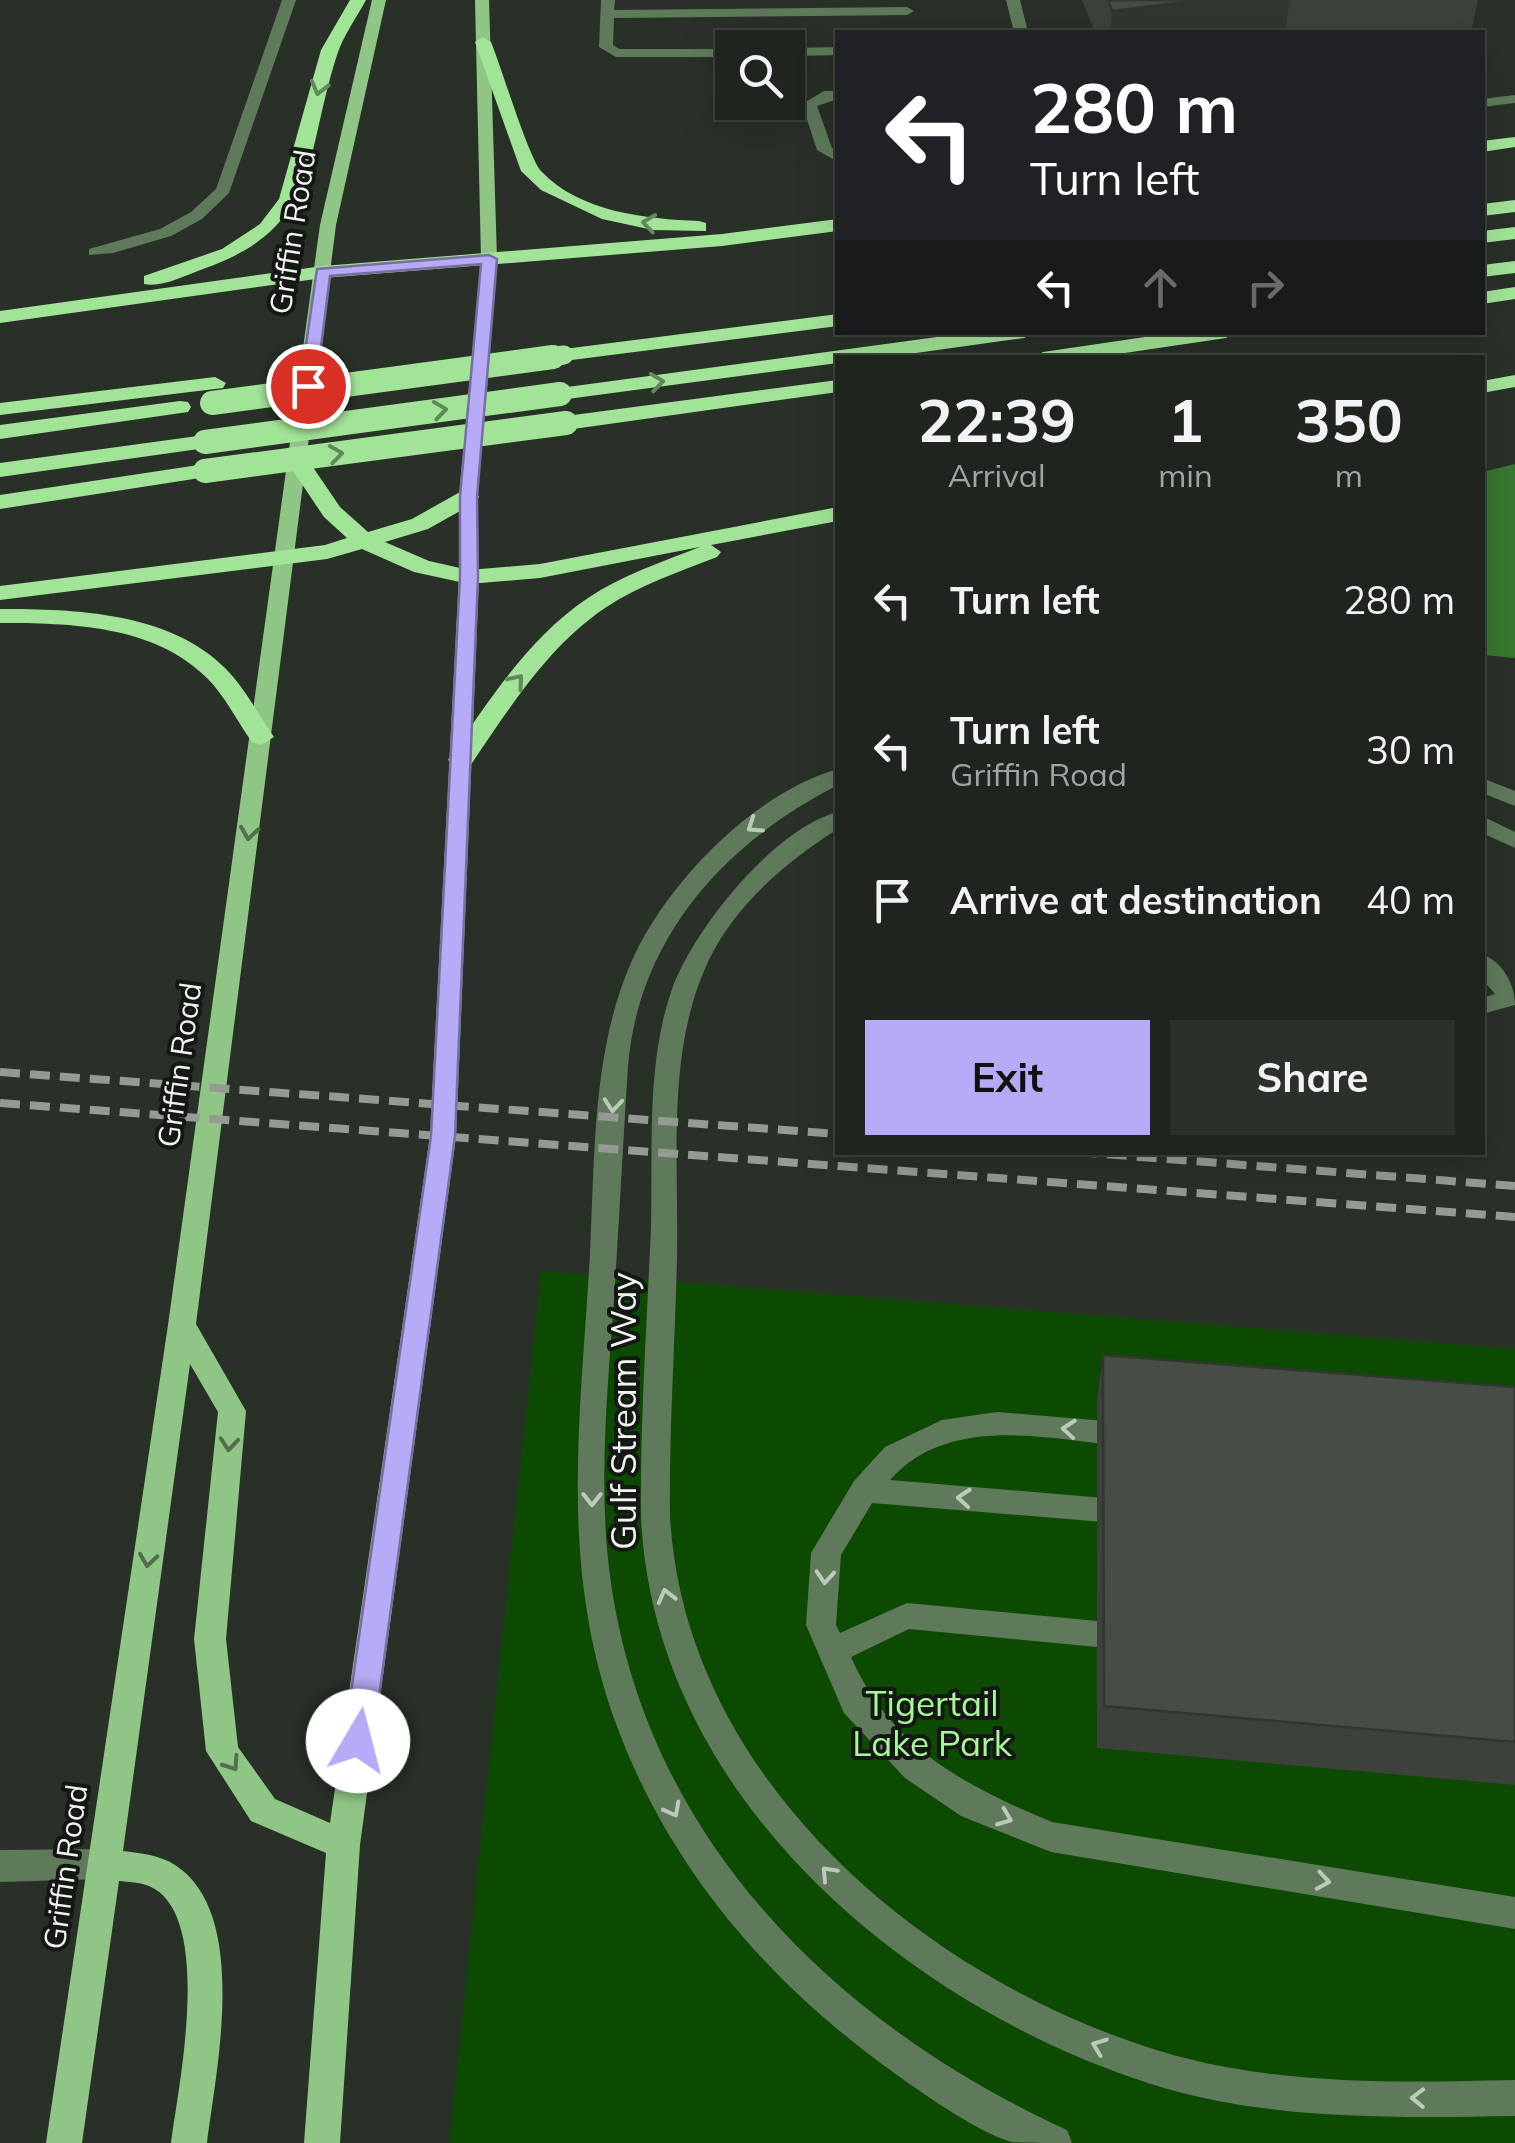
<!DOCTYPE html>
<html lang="en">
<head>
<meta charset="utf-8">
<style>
  :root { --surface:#1f241e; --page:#2c302b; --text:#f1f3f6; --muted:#a1a4a4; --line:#3c413c; --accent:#b7abf7 }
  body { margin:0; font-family:Mulish,sans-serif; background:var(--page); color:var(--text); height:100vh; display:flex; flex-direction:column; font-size:38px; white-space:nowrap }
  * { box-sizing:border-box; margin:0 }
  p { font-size:32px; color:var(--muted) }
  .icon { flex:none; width:55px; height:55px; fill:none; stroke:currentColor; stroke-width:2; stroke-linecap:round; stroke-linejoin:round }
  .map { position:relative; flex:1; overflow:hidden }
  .sheet { position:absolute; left:835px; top:355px; width:650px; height:800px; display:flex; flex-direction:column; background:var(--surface); border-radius:0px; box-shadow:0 10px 40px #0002,0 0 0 2px var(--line) }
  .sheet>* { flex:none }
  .guide { position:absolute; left:835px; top:30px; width:650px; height:305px; border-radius:0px; box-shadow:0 10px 40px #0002,0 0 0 2px var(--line); background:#202124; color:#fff; overflow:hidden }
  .tools { position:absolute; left:715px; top:30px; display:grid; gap:20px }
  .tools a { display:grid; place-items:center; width:90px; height:90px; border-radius:0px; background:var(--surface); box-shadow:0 10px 40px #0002,0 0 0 2px var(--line); font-size:50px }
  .pin { position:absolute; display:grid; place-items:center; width:85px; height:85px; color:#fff; margin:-42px; border:5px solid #fff; border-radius:50%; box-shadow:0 2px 10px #0007 }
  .me { position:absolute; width:110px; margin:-55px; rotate:8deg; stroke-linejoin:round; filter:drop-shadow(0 0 8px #0008) }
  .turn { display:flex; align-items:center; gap:35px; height:210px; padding:0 30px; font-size:45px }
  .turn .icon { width:130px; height:130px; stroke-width:2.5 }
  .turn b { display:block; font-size:70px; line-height:85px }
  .lanes { display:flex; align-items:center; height:95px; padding:0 30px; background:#0003; justify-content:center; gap:50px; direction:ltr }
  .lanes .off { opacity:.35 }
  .eta { display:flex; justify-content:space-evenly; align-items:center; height:170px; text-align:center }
  .eta b { font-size:60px; font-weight:700; line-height:70px }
  .primary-button { display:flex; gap:20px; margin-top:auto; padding:20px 30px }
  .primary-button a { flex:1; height:115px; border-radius:0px; background:var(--accent); color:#111; font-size:40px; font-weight:700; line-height:115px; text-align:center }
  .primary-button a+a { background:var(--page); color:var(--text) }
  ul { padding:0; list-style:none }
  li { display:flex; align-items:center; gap:30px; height:150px; padding:0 30px }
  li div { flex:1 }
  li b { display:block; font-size:38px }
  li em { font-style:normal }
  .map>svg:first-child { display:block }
  .green { fill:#0c4a01 }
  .water { fill:#38772f }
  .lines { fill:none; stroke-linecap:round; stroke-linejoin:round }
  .minor { fill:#5f7a5b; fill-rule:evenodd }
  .major { fill:#8fc686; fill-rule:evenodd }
  .highway { fill:#a2e497; fill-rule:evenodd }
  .rail { stroke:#959b94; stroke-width:8; stroke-dasharray:20 10; stroke-linecap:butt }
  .highway-bridge-far1 { stroke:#a2e497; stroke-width:19 }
  .highway-bridge { stroke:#a2e497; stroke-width:24 }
  .wall { fill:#3c423b }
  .shaded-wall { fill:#313630 }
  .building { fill:#464d45; stroke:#313630; stroke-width:2.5 }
  .oneway { stroke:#62885c }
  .oneway2 { stroke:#bdc9bb }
  .oneway3 { stroke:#526e4c }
  .route { fill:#b7abf7; stroke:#776fa1; stroke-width:2.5 }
  .labels { text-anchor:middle; stroke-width:8; stroke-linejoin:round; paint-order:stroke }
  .street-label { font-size:30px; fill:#eff4ef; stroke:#141713 }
  .near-street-label { font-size:35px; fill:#eff4ef; stroke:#141713 }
  .near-park-label { font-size:35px; fill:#a4f996; stroke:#141713 }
</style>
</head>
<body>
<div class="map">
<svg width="1515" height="2143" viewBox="0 0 1515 2143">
  <rect width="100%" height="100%" fill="#293028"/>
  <path class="green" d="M541,1271L1515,1349V2143H449Z"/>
  <path class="water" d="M1515,464V658L1483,655V472Z"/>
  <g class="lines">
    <g class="minor">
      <path d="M282,0H296L229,193L202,219L171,236L113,253L89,255V249L160,229L191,212L216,189Z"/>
      <path d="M601,0H615L614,10L907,7L914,11L907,15L614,18L613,45L619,49H732V57H616L599,47Z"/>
      <path d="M1006,0H1020L1028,32H1014Z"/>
      <path d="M838,47V55L788,56V48Z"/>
      <path d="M824,91H838V99L817,106L832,148L838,151V162L817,150L802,104Z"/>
      <path d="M1515,95V103L1482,107V99Z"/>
      <path d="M838,769V785C726,842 639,936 628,1066C623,1144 619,1222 614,1300C608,1382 600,1466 607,1549C632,1824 825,2019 1067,2130L1072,2143C1054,2143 1030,2143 1012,2142C974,2132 899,2077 866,2052C753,1965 664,1856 615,1721C558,1562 581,1416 590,1253C595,1157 592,1054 630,965C664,885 753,793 838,769Z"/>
      <path d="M1482,778L1515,791V806L1482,793Z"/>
      <path d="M838,812V829C785,862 733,907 707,964C666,1053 679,1162 677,1257C675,1344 669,1430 670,1516C684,1774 916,1972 1147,2047C1265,2086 1393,2083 1515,2080V2116C1393,2118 1266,2121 1148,2083C901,2003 653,1793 641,1516C640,1420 647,1323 651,1227C653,1150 646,1066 671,992C691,932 774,828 838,812Z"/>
      <path d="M1482,816L1515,832V848L1482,833Z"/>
      <path d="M1482,954C1503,962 1515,985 1515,1005L1482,1014V998L1495,994L1482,979Z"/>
      <path d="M997,1412L1129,1423L1139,1427L1143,1435L1139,1443L1129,1447C1051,1439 949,1413 890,1480L1128,1500L1138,1503L1143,1512L1138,1521L1128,1524L872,1503L841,1555L836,1625L840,1633L907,1603L1097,1621L1108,1625L1112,1634L1108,1643L1097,1647L909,1629L851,1657C891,1748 965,1786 1052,1822L1515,1897V1929L1051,1852L961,1816L905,1778L844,1713L806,1625L811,1553L854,1481L885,1447L942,1420Z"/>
      <path d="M104,1849L116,1853L121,1864L116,1875L104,1879L0,1882V1850Z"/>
    </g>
    <path class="major" d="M372,0H386L336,225L196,1324L246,1411L226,1639L238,1747L275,1799L330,1823L430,1136L459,577V497L481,259L475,0H489L497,259L477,497L479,577L456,1136L360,1845L340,2143H304L326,1853L251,1821L206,1751L194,1639L218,1412L190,1364L123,1851C140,1853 160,1855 175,1865C250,1913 216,2070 207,2143H171C178,2088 215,1914 149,1886C140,1882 128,1882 119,1881L82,2143H46L168,1325L320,225Z"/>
    <g class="highway">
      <path d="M350,0H366C357,17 343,36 337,55C304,157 321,228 203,269C186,275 162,288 144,284V276L222,249L260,224L279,199L321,50Z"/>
      <path d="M483,37L491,42C501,66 528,156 541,171C579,212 646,219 699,221L706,223V231L653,230L602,219L541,190L521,171L475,42Z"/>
      <path d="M1515,137V147L1482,152V141Z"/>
      <path d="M1515,200V212L1482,216V204Z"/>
      <path d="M838,219V231L722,246L323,278L0,323V311L323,266L722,234Z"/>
      <path d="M1515,227V239L1482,243V231Z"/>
      <path d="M1515,261V273L1482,277V265Z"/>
      <path d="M1515,287V299L1482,304V292Z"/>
      <path d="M838,314V326L564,361L554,355L564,349Z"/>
      <path d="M974,332H1034L1024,338L880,358H838V363L560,400L549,394L560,388Z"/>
      <path d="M1179,332H1236L1226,338L1091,358H1033L1043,352Z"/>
      <path d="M1515,375V387L1482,393V381Z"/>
      <path d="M215,377L226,383L223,388L0,415V403Z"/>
      <path d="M838,380V392L566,430L555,423L566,416Z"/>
      <path d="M180,401L188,402L191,407L188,412L0,439V425Z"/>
      <path d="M205,435L216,442L213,447L0,477V463Z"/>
      <path d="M298,455L306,457L340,507L368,532L412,519L460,492H476L479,497L476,502L428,529L385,542L429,561L469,570L540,564L838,507V521L711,545L721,552L717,557C679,572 639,585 605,608C547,647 509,709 470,766L461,768L448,760C488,702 528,638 588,598C622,575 662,562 700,547L540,578L469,584L414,572L362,549L327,559L0,600V586L325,545L347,538L324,517L287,462Z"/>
      <path d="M205,464L216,471L213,476L0,509V495Z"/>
      <path d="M0,609C75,609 169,612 225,668C245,688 258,714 274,737L261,745L252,742C237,721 225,696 207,678C154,625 70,623 0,623Z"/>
    </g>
    <g class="rail">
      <path d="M0,1072L838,1134"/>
      <path d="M0,1103L1515,1217"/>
      <path d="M1077,1152L1515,1186"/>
    </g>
    <path class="highway-bridge-far1" d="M534,359L564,355"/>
    <g class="highway-bridge">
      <path d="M212,403L553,357"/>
      <path d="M205,442L560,394"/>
      <path d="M205,471L566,423"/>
    </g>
  </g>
  <g class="wall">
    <path d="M1082,0H1478L1471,32H1095Z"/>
    <path d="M1103,1355L1515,1387V1785L1097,1748V1399Z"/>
  </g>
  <path class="shaded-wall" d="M1201,0H1290L1285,32H1110L1112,11Z"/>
  <g class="building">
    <path d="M1108,0H1201L1112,11Z"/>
    <path d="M1103,1355L1515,1387V1742L1104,1706Z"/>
  </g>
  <defs><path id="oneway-chevron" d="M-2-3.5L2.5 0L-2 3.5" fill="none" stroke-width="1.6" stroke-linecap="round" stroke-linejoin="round" transform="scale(2.5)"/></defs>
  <g class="oneway">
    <use href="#oneway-chevron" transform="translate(319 88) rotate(105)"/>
    <use href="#oneway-chevron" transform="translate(649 223) rotate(-172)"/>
    <use href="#oneway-chevron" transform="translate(657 382) rotate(-8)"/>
    <use href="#oneway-chevron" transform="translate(440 410) rotate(-8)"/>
    <use href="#oneway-chevron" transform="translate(336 454) rotate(-8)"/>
    <use href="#oneway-chevron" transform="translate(517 681) rotate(-50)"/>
  </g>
  <g class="oneway2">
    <use href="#oneway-chevron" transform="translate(754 826) rotate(146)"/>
    <use href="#oneway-chevron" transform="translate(613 1105) rotate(95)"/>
    <use href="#oneway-chevron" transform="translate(1069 1429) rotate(-175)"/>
    <use href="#oneway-chevron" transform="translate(964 1498) rotate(-175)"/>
    <use href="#oneway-chevron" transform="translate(592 1499) rotate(90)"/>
    <use href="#oneway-chevron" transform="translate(825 1577) rotate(94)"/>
    <use href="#oneway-chevron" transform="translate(666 1596) rotate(-105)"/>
    <use href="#oneway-chevron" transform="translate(673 1810) rotate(62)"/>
    <use href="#oneway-chevron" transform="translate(1005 1818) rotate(22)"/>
    <use href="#oneway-chevron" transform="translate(828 1873) rotate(-133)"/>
    <use href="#oneway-chevron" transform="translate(1323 1881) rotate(9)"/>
    <use href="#oneway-chevron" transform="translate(1099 2046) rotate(-159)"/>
    <use href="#oneway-chevron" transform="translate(1418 2098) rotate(-179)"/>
  </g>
  <g class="oneway3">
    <use href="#oneway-chevron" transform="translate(249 833) rotate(98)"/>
    <use href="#oneway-chevron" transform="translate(229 1444) rotate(95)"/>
    <use href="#oneway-chevron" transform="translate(148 1560) rotate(98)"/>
    <use href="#oneway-chevron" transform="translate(232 1764) rotate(56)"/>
  </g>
  <path class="route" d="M489,255L497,259L477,497L478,577L455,1136L373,1741L369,1750L358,1754L348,1750L344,1741L431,1136L460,577V497L481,264L330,276L316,386L308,391L300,386L317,269Z"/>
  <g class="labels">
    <g class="street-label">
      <text transform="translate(293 232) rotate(-81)" y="10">Griffin Road</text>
      <text transform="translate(180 1065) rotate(-82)" y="10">Griffin Road</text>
      <text transform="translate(66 1867) rotate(-82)" y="10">Griffin Road</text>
    </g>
    <g class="near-street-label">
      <text transform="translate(624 1411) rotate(-90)" y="12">Gulf Stream Way</text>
    </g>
    <g class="near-park-label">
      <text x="932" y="1716">Tigertail<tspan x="932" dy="40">Lake Park</tspan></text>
    </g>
  </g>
</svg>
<div class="tools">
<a><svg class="icon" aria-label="search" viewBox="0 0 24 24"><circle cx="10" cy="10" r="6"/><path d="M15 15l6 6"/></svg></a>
</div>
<div class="pin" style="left:308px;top:386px;background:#d93025"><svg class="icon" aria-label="arrive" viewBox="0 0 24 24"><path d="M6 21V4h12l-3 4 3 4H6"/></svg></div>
<svg class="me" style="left:358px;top:1741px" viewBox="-20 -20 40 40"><circle r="19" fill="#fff"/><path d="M0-13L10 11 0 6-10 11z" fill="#b7abf7"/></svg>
<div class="guide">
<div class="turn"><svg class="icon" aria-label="left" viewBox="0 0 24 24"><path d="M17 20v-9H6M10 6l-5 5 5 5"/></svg><div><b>280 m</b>Turn left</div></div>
<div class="lanes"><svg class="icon" aria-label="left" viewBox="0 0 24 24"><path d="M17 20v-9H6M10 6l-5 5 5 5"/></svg><svg class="icon off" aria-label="ahead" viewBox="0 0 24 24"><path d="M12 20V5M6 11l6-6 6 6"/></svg><svg class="icon off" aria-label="right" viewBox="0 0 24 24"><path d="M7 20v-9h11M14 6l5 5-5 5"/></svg></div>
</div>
<section class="sheet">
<div class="eta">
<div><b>22:39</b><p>Arrival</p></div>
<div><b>1</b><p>min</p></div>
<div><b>350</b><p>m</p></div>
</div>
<ul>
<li><svg class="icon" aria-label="left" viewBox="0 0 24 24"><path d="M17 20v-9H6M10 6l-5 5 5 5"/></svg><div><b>Turn left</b></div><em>280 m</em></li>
<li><svg class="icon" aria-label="left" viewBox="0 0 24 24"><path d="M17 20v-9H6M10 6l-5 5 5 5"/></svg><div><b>Turn left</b><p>Griffin Road</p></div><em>30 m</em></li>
<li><svg class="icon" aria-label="arrive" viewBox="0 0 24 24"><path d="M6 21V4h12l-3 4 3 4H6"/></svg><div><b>Arrive at destination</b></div><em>40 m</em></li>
</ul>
<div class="primary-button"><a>Exit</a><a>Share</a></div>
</section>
</div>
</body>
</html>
